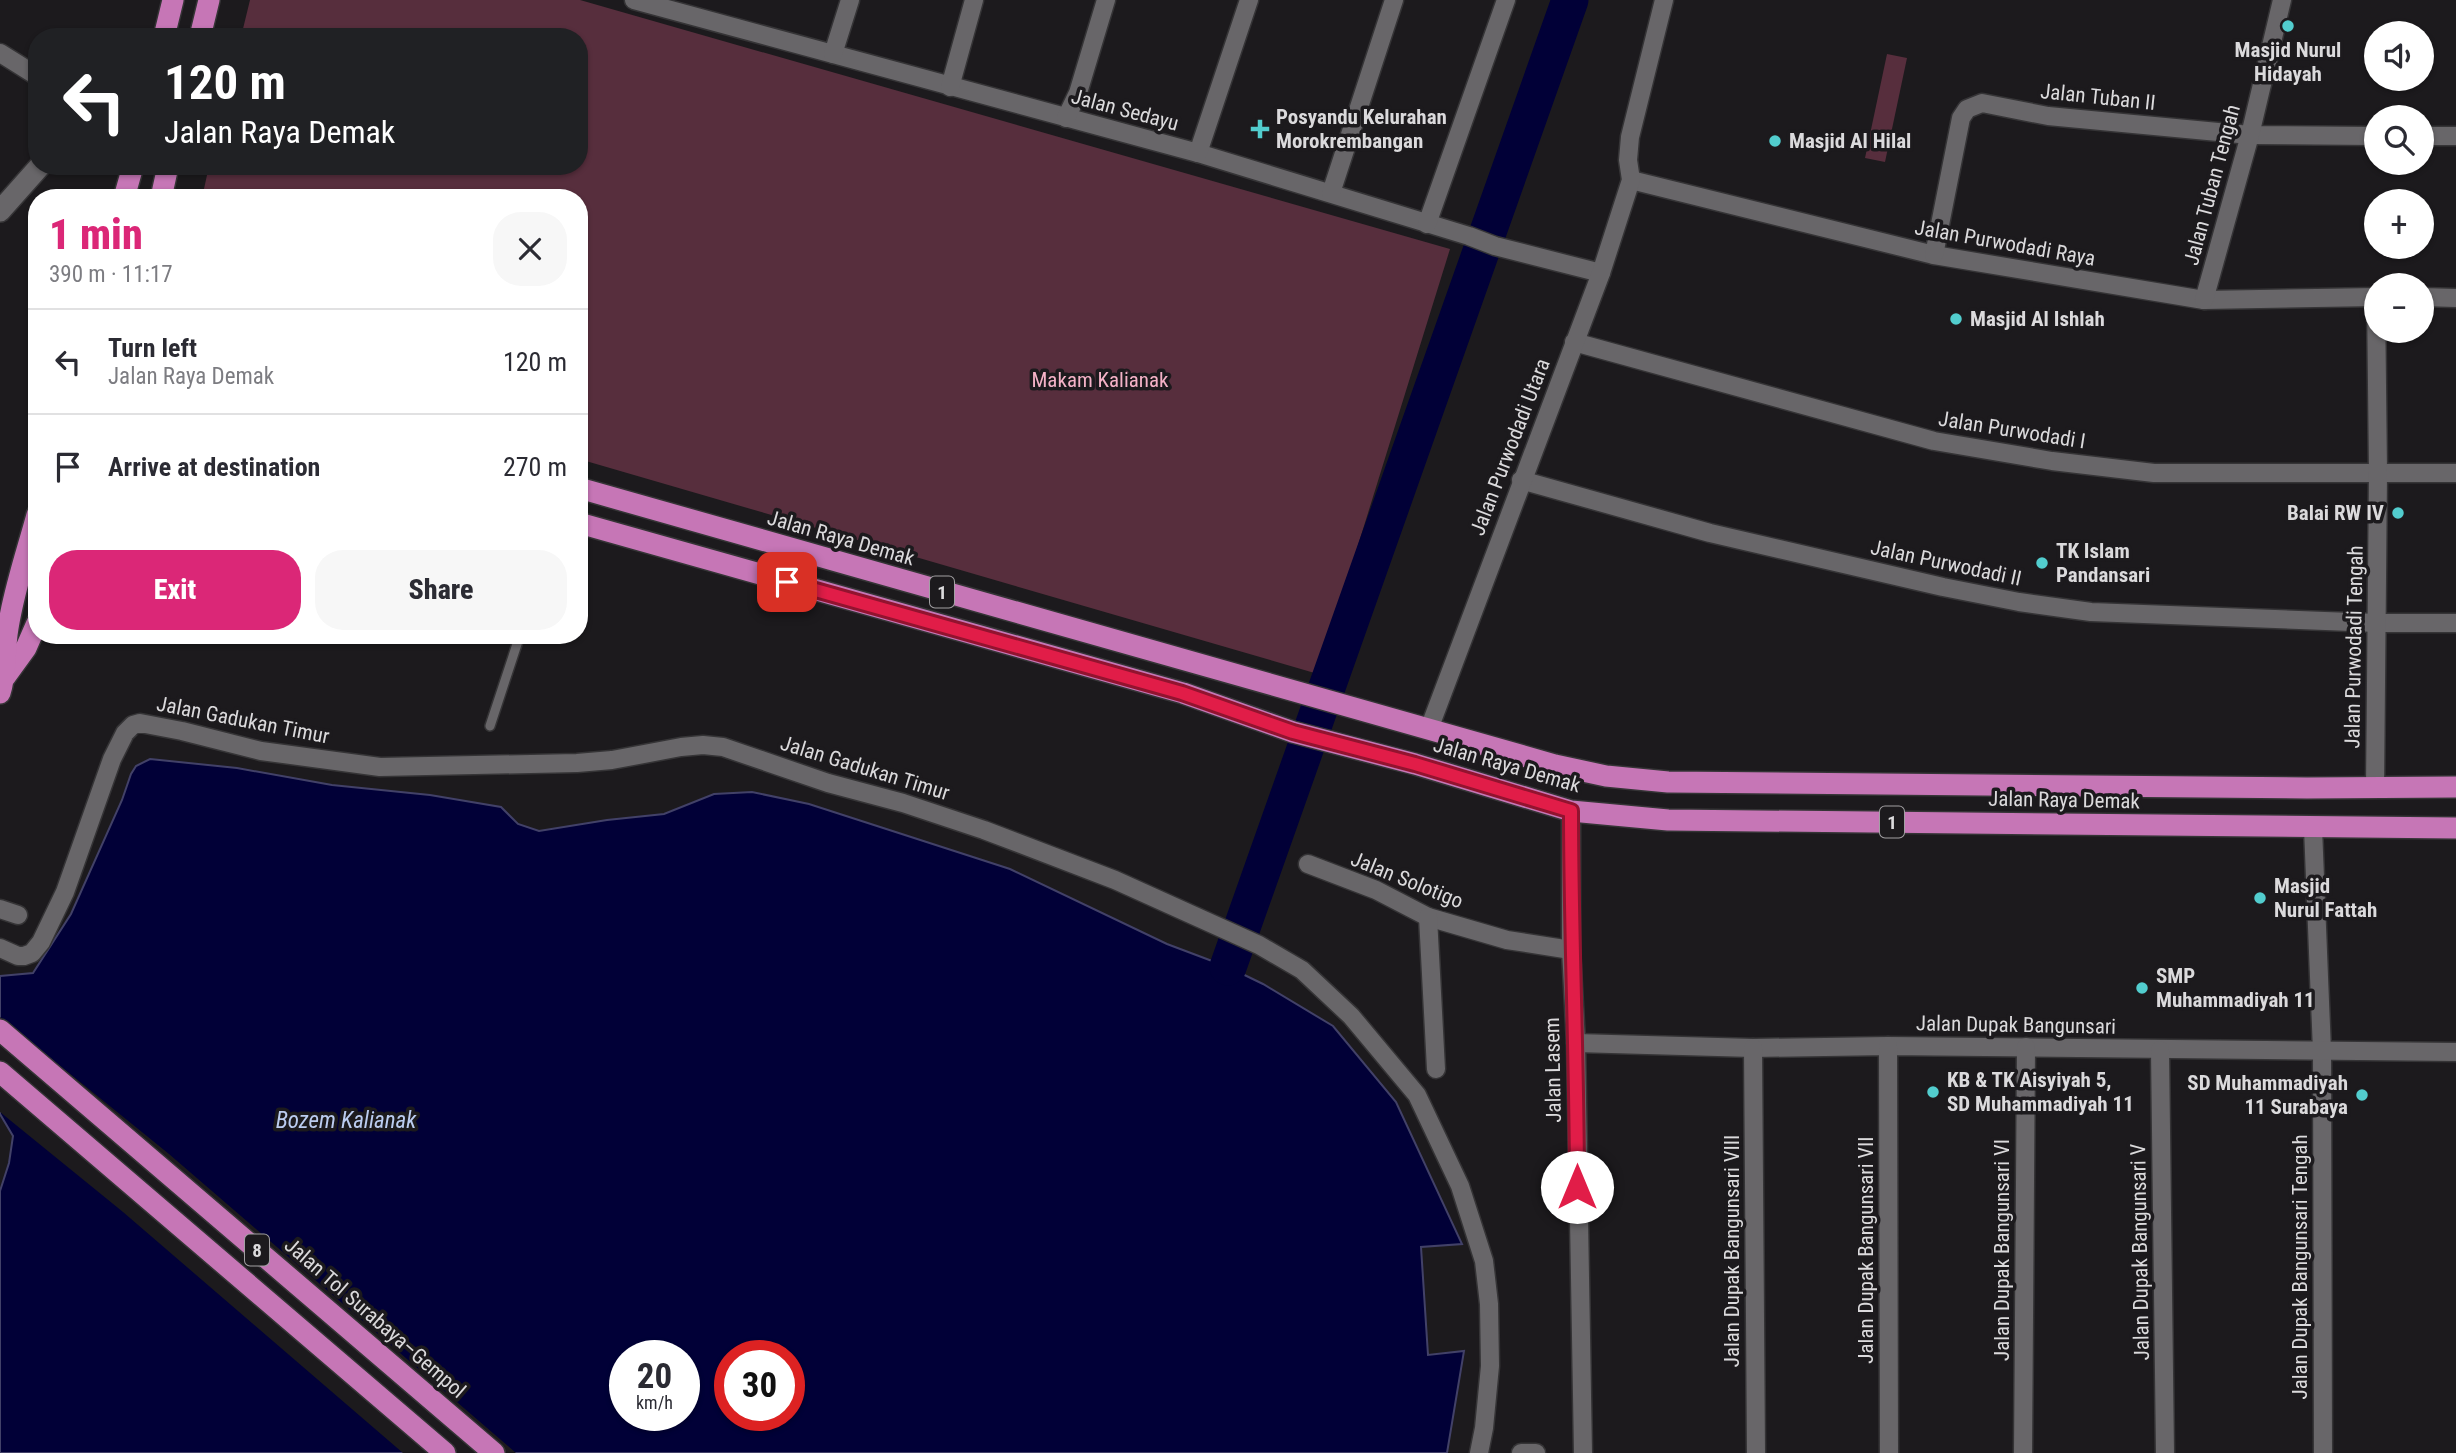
<!DOCTYPE html>
<html lang="en">
<head>
<meta charset="utf-8">
<style>
  :root { --surface:#fff; --page:#f7f7f7; --text:#2b2b33; --muted:#7c7c81; --line:#e1e1e2; --accent:#db2777 }
  body { margin:0; font-family:"Roboto Condensed",sans-serif; background:var(--page); color:var(--text); height:100vh; display:flex; flex-direction:column; font-size:26px; white-space:nowrap }
  * { box-sizing:border-box; margin:0 }
  p { font-size:23px; color:var(--muted) }
  .icon { flex:none; width:38px; height:38px; fill:none; stroke:currentColor; stroke-width:2; stroke-linecap:round; stroke-linejoin:round }
  .map { position:relative; flex:1; overflow:hidden }
  .drawer { position:absolute; left:28px; top:189px; width:560px; height:455px; display:flex; flex-direction:column; background:var(--surface); border-radius:28px; box-shadow:0 2px 5px #0004 }
  .drawer>* { flex:none }
  .guide { position:absolute; left:28px; top:28px; width:560px; height:147px; border-radius:28px; box-shadow:0 2px 5px #0004; background:#202124; color:#fff; overflow:hidden }
  .fabs { position:absolute; left:2364px; top:21px; display:grid; gap:14px }
  .fabs a { display:grid; place-items:center; width:70px; height:70px; border-radius:50%; background:var(--surface); box-shadow:0 2px 5px #0004; font-size:35px }
  .speed { position:absolute; left:609px; top:1340px; display:flex; gap:14px; font-size:35px; font-weight:700; text-align:center }
  .speed>* { display:grid; place-content:center; width:91px; height:91px; border-radius:50%; background:var(--surface); box-shadow:0 2px 5px #0004; line-height:1 }
  .speed small { font-size:18px; font-weight:400 }
  .speed .limit { border:10px solid #d22; background:#fff; color:#111 }
  .pin { position:absolute; display:grid; place-items:center; width:60px; height:60px; color:#fff; margin:-30px; border-radius:14px; box-shadow:0 4px 10px #0006 }
  .me { position:absolute; width:77px; margin:-38px; rotate:0deg; stroke-linejoin:round; filter:drop-shadow(0 0 5px #0008) }
  .turn { display:flex; align-items:center; gap:24px; height:147px; padding:0 21px; font-size:32px }
  .turn .icon { width:91px; height:91px; stroke-width:2.5 }
  .turn b { display:block; font-size:49px; line-height:60px }
  .round { display:grid; place-items:center; flex:none; width:74px; height:74px; border-radius:28px; background:var(--page) }
  .summary { display:flex; align-items:center; justify-content:space-between; height:119px; padding:0 21px }
  h1 { font-size:42px; font-weight:800; line-height:52px; color:var(--accent) }
  .button { display:flex; gap:14px; margin-top:auto; padding:14px 21px }
  .button a { flex:1; height:80px; border-radius:28px; background:var(--accent); color:#fff; font-size:28px; font-weight:800; line-height:80px; text-align:center }
  .button a+a { background:var(--page); color:var(--text) }
  ul { padding:0; list-style:none }
  li { display:flex; align-items:center; gap:21px; height:105px; padding:0 21px; border-top:2px solid var(--line) }
  li div { flex:1 }
  li b { display:block; font-size:26px }
  li em { font-style:normal }
  .map>svg:first-child { display:block }
  .green { fill:#572e3d }
  .water { fill:#010037; stroke:#424168; stroke-width:2; fill-rule:evenodd }
  .pier { fill:#1c1a1d }
  .lines { fill:none; stroke-linecap:round; stroke-linejoin:round }
  .river { stroke:#010037; stroke-width:37 }
  .lane-casing { stroke:#353436; stroke-width:12 }
  .street-casing { stroke:#353436; stroke-width:21 }
  .secondary-casing { stroke:#353436; stroke-width:24 }
  .highway-casing { stroke:#353436; stroke-width:24 }
  .lane { stroke:#686669; stroke-width:9 }
  .street { stroke:#686669; stroke-width:18 }
  .secondary { stroke:#686669; stroke-width:21 }
  .highway { stroke:#c676b6; stroke-width:21 }
  .route-casing { stroke:#92132f; stroke-width:18 }
  .route { stroke:#e11d48; stroke-width:12 }
  .poi-dot { fill:#52cdce; stroke:#1c1a1d; stroke-width:2.5 }
  .labels { text-anchor:middle; stroke-width:7; stroke-linejoin:round; paint-order:stroke }
  .shield { fill:#1c1a1d; stroke:#a2a0a3; stroke-width:2 }
  .shield-label { font-size:19px; font-weight:bold; fill:#dbdadc }
  .poi-label { font-size:21px; font-weight:bold; fill:#dbdadc; stroke:#1c1a1d; text-anchor:start }
  .street-label { font-size:21px; fill:#dbdadc; stroke:#1c1a1d }
  .park-label { font-size:21px; fill:#f4b2c7; stroke:#1c1a1d }
  .water-label { font-size:23px; font-style:italic; fill:#bbccf0; stroke:#1c1a1d }
</style>
</head>
<body>
<div class="map">
<svg width="2456" height="1453" viewBox="0 0 2456 1453">
  <rect width="100%" height="100%" fill="#1c1a1d"/>
  <g class="green">
    <path d="M250,0H580L1450,249L1318,674L579,459V198H202L209,166H579V37H241Z"/>
    <path d="M1887,54L1907,58L1885,162L1865,158Z"/>
  </g>
  <path class="water" d="M150,759L237,768L332,785L430,795L501,807L518,824L539,831L607,820L664,814L714,794L752,792L809,804L1010,869L1167,944L1228,967L1263,984L1333,1026L1396,1102L1462,1244L1421,1247L1428,1355L1464,1351L1447,1453H0V1191L9,1163L13,1136L0,1114V976L33,973L71,914L122,800L131,774L136,766ZM625,1356H684V1416H625ZM730,1356H789V1416H730Z"/>
  <path class="pier" d="M0,1017L169,1154L516,1453H403L123,1212L0,1112Z"/>
  <g class="lines">
    <path class="river" d="M1228,967L1570,0"/>
    <g class="lane-casing">
      <path id="lane" d="M490,726L520,635"/>
    </g>
    <g class="street-casing">
      <g id="street">
        <path d="M634,0L1198,153L1469,236L1495,246L1601,273"/>
        <path d="M0,53L37,76"/>
        <path d="M833,54L850,0"/>
        <path d="M950,87L974,0"/>
        <path d="M1066,118L1078,93L1106,0"/>
        <path d="M2422,136H2456"/>
        <path d="M1198,153L1249,0"/>
        <path d="M1631,180L1934,255L2204,300L2376,297"/>
        <path d="M1331,193L1394,0"/>
        <path d="M1427,224L1506,0"/>
        <path d="M1934,255L1961,118L1967,109L1982,103L2048,116L2250,135L2376,136"/>
        <path d="M2422,297L2456,298"/>
        <path d="M2204,300L2250,135L2282,0"/>
        <path d="M1574,342L1934,441L2052,461L2154,473H2456"/>
        <path d="M1521,480L1710,533L1943,587L2019,602L2091,612L2377,623H2456"/>
        <path d="M1429,729L1601,273L1631,180L1628,160L1630,137L1664,0"/>
        <path d="M2375,788L2378,473L2376,297"/>
        <path d="M1571,811V950L1576,1043L1583,1453"/>
        <path d="M2313,828L2322,1051L2323,1453"/>
        <path d="M1308,864L1376,890L1428,917L1507,940L1571,950"/>
        <path d="M0,909L18,915"/>
        <path d="M1428,917L1436,1069"/>
        <path d="M0,948L18,956H24L32,953L41,942L65,892L112,759L125,733L133,725L140,723L182,731L261,751L380,767L577,763L612,760L681,747L703,745L723,747L828,783L903,803L984,830L1115,880L1259,945L1302,970L1351,1016L1417,1095L1460,1186L1484,1261L1489,1304L1490,1366L1484,1428L1479,1453"/>
        <path d="M1576,1043L1753,1048L1888,1046L2456,1052"/>
        <path d="M1888,1046L1889,1453"/>
        <path d="M1753,1048L1756,1453"/>
        <path d="M2160,1050L2165,1453"/>
        <path d="M1521,1453H1536"/>
        <path d="M2023,1453L2026,1047"/>
      </g>
    </g>
    <g class="secondary-casing">
      <path id="secondary" d="M0,211L40,166"/>
    </g>
    <g class="highway-casing">
      <g id="highway">
        <path d="M164,37L173,0"/>
        <path d="M200,37L209,0"/>
        <path d="M124,198L133,166"/>
        <path d="M161,198L168,166"/>
        <path d="M579,488L1555,765L1606,776L1668,782L2307,788L2456,787"/>
        <path d="M579,523L1183,693L1293,732L1415,764L1571,811L1668,820L2456,828"/>
        <path d="M5,677L26,648L37,623"/>
        <path d="M0,693C7,672 4,650 8,628C14,589 27,552 37,515"/>
        <path d="M0,1030L494,1453"/>
        <path d="M0,1072L445,1453"/>
      </g>
    </g>
    <use href="#lane" class="lane"/>
    <use href="#street" class="street"/>
    <use href="#secondary" class="secondary"/>
    <use href="#highway" class="highway"/>
  </g>
  <g class="lines">
    <g class="route-casing">
      <path id="route" d="M787,582L1182,693L1293,732L1415,764L1571,811C1571,936 1577,1061 1577,1187"/>
    </g>
    <use href="#route" class="route"/>
  </g>
  <g class="poi-dot">
    <circle cx="2288" cy="26" r="7"/>
    <path d="M1256.5 118.5h7v7h7v7h-7v7h-7v-7h-7v-7h7z"/>
    <circle cx="1775" cy="141" r="7"/>
    <circle cx="1956" cy="319" r="7"/>
    <circle cx="2398" cy="513" r="7"/>
    <circle cx="2042" cy="563" r="7"/>
    <circle cx="2260" cy="898" r="7"/>
    <circle cx="2142" cy="988" r="7"/>
    <circle cx="1933" cy="1092" r="7"/>
    <circle cx="2362" cy="1095" r="7"/>
  </g>
  <g class="labels">
    <g class="shield">
      <rect x="930" y="576.5" width="24" height="31" rx="5"/>
      <rect x="1880" y="806.5" width="24" height="31" rx="5"/>
      <rect x="245" y="1234.5" width="24" height="31" rx="5"/>
    </g>
    <g class="shield-label">
      <text x="942" y="599">1</text>
      <text x="1892" y="829">1</text>
      <text x="257" y="1257">8</text>
    </g>
    <g class="poi-label">
      <text x="2288" y="57" text-anchor="middle">Masjid Nurul<tspan x="2288" dy="24">Hidayah</tspan></text>
      <text x="1276" y="124">Posyandu Kelurahan<tspan x="1276" dy="24">Morokrembangan</tspan></text>
      <text x="1789" y="148">Masjid Al Hilal</text>
      <text x="1970" y="326">Masjid Al Ishlah</text>
      <text x="2384" y="520" text-anchor="end">Balai RW IV</text>
      <text x="2056" y="558">TK Islam<tspan x="2056" dy="24">Pandansari</tspan></text>
      <text x="2274" y="893">Masjid<tspan x="2274" dy="24">Nurul Fattah</tspan></text>
      <text x="2156" y="983">SMP<tspan x="2156" dy="24">Muhammadiyah 11</tspan></text>
      <text x="1947" y="1087">KB &amp; TK Aisyiyah 5,<tspan x="1947" dy="24">SD Muhammadiyah 11</tspan></text>
      <text x="2348" y="1090" text-anchor="end">SD Muhammadiyah<tspan x="2348" dy="24">11 Surabaya</tspan></text>
    </g>
    <g class="street-label">
      <text transform="translate(2098 97) rotate(6)" y="7">Jalan Tuban II</text>
      <text transform="translate(1125 110) rotate(15)" y="7">Jalan Sedayu</text>
      <text transform="translate(2212 185) rotate(-75)" y="7">Jalan Tuban Tengah</text>
      <text transform="translate(2005 243) rotate(10)" y="7">Jalan Purwodadi Raya</text>
      <text transform="translate(2012 430) rotate(9)" y="7">Jalan Purwodadi I</text>
      <text transform="translate(1510 447) rotate(-69)" y="7">Jalan Purwodadi Utara</text>
      <text transform="translate(841 538) rotate(16)" y="7">Jalan Raya Demak</text>
      <text transform="translate(1946 563) rotate(12)" y="7">Jalan Purwodadi II</text>
      <text transform="translate(2354 647) rotate(-89)" y="7">Jalan Purwodadi Tengah</text>
      <text transform="translate(243 720) rotate(11)" y="7">Jalan Gadukan Timur</text>
      <text transform="translate(1507 765) rotate(16)" y="7">Jalan Raya Demak</text>
      <text transform="translate(865 768) rotate(17)" y="7">Jalan Gadukan Timur</text>
      <text transform="translate(2064 800) rotate(1)" y="7">Jalan Raya Demak</text>
      <text transform="translate(1407 880) rotate(22)" y="7">Jalan Solotigo</text>
      <text transform="translate(2016 1025) rotate(1)" y="7">Jalan Dupak Bangunsari</text>
      <text transform="translate(1553 1070) rotate(-91)" y="7">Jalan Lasem</text>
      <text transform="translate(1866 1250) rotate(-90)" y="7">Jalan Dupak Bangunsari VII</text>
      <text transform="translate(2002 1250) rotate(-90)" y="7">Jalan Dupak Bangunsari VI</text>
      <text transform="translate(1732 1251) rotate(-90)" y="7">Jalan Dupak Bangunsari VIII</text>
      <text transform="translate(2140 1252) rotate(-91)" y="7">Jalan Dupak Bangunsari V</text>
      <text transform="translate(2300 1267) rotate(-90)" y="7">Jalan Dupak Bangunsari Tengah</text>
      <text transform="translate(375 1318) rotate(41)" y="7">Jalan Tol Surabaya–Gempol</text>
    </g>
    <g class="park-label">
      <text x="1100" y="387">Makam Kalianak</text>
    </g>
    <g class="water-label">
      <text x="346" y="1128">Bozem Kalianak</text>
    </g>
  </g>
</svg>
<div class="fabs">
<a><svg class="icon" aria-label="sound" viewBox="0 0 24 24"><path d="M4 9h4l5-4v14l-5-4H4zM17 9q2 3 0 6"/></svg></a>
<a><svg class="icon" aria-label="search" viewBox="0 0 24 24"><circle cx="10" cy="10" r="6"/><path d="M15 15l6 6"/></svg></a>
<a>+</a>
<a>−</a>
</div>
<div class="speed"><div>20<small>km/h</small></div><div class="limit">30</div></div>
<div class="pin" style="left:787px;top:582px;background:#d93025"><svg class="icon" aria-label="arrive" viewBox="0 0 24 24"><path d="M6 21V4h12l-3 4 3 4H6"/></svg></div>
<svg class="me" style="left:1577px;top:1187px" viewBox="-20 -20 40 40"><circle r="19" fill="#fff"/><path d="M0-13L10 11 0 6-10 11z" fill="#e11d48"/></svg>
<div class="guide">
<div class="turn"><svg class="icon" aria-label="left" viewBox="0 0 24 24"><path d="M17 20v-9H6M10 6l-5 5 5 5"/></svg><div><b>120 m</b>Jalan Raya Demak</div></div>
</div>
<section class="drawer">
<div class="summary"><div><h1>1 min</h1><p>390 m · 11:17</p></div><a class="round"><svg class="icon" aria-label="close" viewBox="0 0 24 24"><path d="M6 6l12 12M18 6L6 18"/></svg></a></div>
<ul>
<li><svg class="icon" aria-label="left" viewBox="0 0 24 24"><path d="M17 20v-9H6M10 6l-5 5 5 5"/></svg><div><b>Turn left</b><p>Jalan Raya Demak</p></div><em>120 m</em></li>
<li><svg class="icon" aria-label="arrive" viewBox="0 0 24 24"><path d="M6 21V4h12l-3 4 3 4H6"/></svg><div><b>Arrive at destination</b></div><em>270 m</em></li>
</ul>
<div class="button"><a>Exit</a><a>Share</a></div>
</section>
</div>
</body>
</html>
